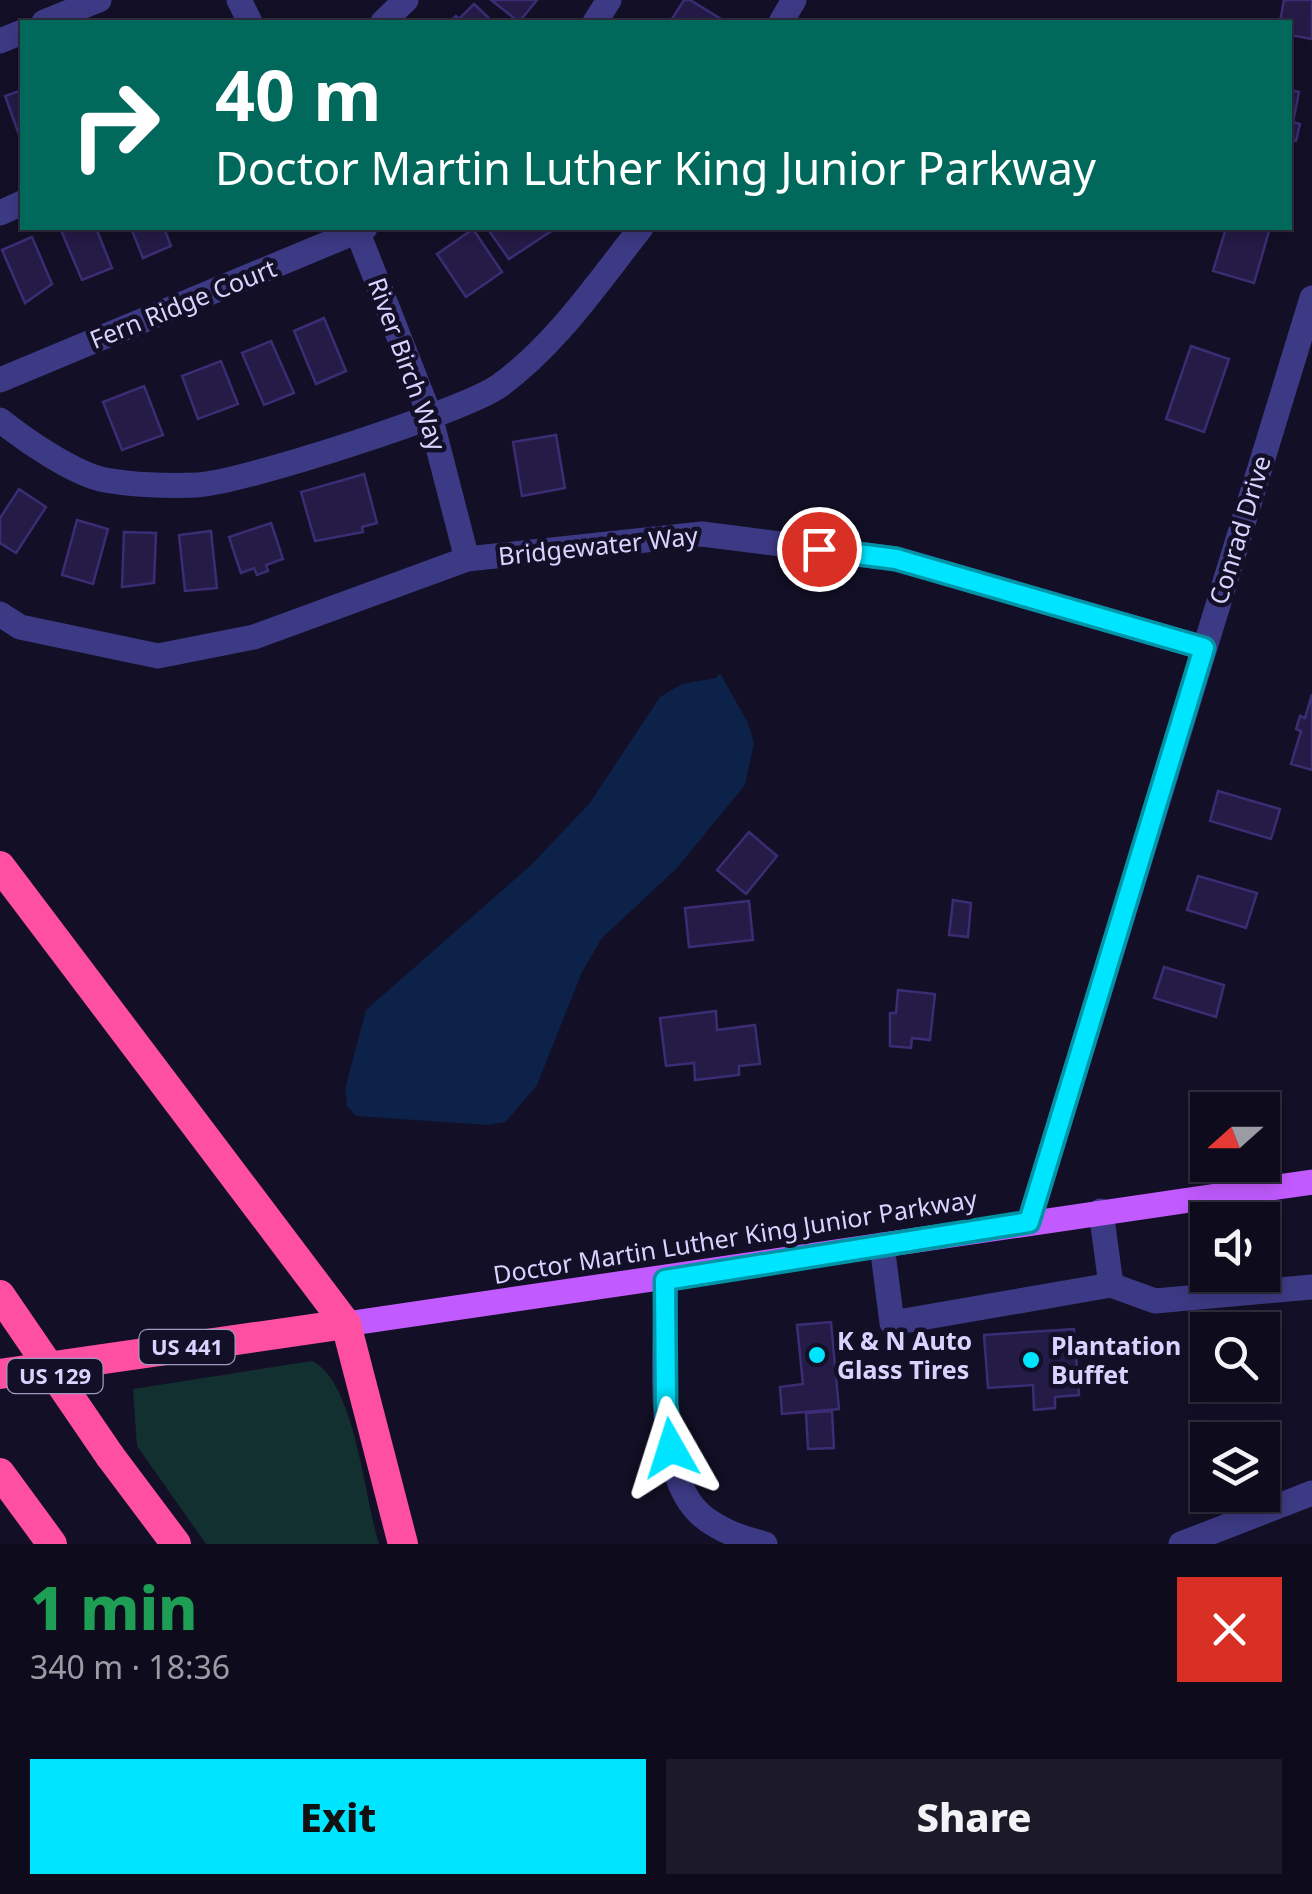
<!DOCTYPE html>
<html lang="en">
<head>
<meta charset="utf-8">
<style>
  :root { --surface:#0e0b1c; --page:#1c1929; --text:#f1f3f6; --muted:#9b9ba3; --line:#2e2b3b; --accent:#00e5ff }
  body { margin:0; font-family:"Noto Sans",sans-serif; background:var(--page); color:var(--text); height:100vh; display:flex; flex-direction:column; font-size:38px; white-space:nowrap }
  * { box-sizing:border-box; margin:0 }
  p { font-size:32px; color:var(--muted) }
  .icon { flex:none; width:55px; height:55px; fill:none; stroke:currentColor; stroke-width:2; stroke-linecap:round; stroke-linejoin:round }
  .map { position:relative; height:1544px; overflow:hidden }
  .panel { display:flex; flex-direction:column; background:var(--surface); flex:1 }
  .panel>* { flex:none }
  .guide { position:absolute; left:20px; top:20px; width:1272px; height:210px; border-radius:0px; box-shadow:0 5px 15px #0003,0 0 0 2px var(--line); background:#00695c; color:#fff; overflow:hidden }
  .needle { width:65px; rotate:249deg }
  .fabs { position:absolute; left:1190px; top:1092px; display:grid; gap:20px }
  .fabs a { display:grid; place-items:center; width:90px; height:90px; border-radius:0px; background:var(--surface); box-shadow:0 5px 15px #0003,0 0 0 2px var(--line); font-size:50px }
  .pin { position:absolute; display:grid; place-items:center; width:85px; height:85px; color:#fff; margin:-42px; border:5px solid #fff; border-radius:50%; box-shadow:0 2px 10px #0007 }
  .me { position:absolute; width:110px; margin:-55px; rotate:354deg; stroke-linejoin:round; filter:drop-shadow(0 0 8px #0008) }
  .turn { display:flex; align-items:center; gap:35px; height:210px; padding:0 30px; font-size:45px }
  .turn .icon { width:130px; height:130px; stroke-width:2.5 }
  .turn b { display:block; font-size:70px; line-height:85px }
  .round { display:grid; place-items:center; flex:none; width:105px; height:105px; border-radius:0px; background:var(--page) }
  .headline { display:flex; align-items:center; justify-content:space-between; height:170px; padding:0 30px }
  h1 { font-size:60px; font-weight:800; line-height:75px; color:#1e9e55 }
  .button { display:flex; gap:20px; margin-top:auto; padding:20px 30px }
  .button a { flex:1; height:115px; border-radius:0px; background:var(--accent); color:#111; font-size:40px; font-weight:800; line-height:115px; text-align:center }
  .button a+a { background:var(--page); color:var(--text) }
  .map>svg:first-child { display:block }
  .green { fill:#12302f }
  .water { fill:#0c2248 }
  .building { fill:#241b47; stroke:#3b2d73; stroke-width:2.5 }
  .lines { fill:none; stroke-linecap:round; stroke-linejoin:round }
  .minor { stroke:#3d3a85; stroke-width:25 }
  .major { stroke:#c25bff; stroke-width:25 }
  .highway { stroke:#ff4fa3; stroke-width:30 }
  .highway-bridge { stroke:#ff4fa3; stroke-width:30 }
  .route-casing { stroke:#0095a6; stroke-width:25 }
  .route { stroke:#00e5ff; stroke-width:18 }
  .poi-dot { fill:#00e5ff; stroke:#130f26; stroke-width:4 }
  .labels { text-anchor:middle; stroke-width:9; stroke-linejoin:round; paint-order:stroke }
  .shield { fill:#130f26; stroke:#9e99be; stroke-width:2.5 }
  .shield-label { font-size:22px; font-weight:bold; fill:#d9d4ff }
  .street-label { font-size:25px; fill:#d9d4ff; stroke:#130f26 }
  .poi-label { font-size:25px; font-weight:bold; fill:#d9d4ff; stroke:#130f26; text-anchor:start }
</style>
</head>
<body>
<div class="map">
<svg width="1312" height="1544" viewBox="0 0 1312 1544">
  <rect width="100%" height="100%" fill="#130f26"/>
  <path class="green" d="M312,1361C355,1381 365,1500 379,1544H206L137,1446L133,1389Z"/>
  <path class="water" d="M720,673L748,723L754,743L745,785L677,868L602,938L582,972L537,1085L506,1122L488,1125L356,1116L347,1106L345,1089L366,1010L531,865L589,804L660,697L682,684L716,678Z"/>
  <g class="building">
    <path d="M491,0H537L519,22Z"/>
    <path d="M684,0H690L726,22H670Z"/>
    <path d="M1284,0H1312V39L1290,35V22H1280Z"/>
    <path d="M474,4L493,22H449L456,16L459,19Z"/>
    <path d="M22,90V143L5,96Z"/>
    <path d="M1290,90L1299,92L1293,122L1300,124L1296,141L1290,139Z"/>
    <path d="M60,228H96L112,268L82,280Z"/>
    <path d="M131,228H164L171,246L143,258Z"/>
    <path d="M487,228H551L553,230L509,259Z"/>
    <path d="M1226,228H1270L1254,283L1213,271Z"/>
    <path d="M473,229L502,272L466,297L437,254Z"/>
    <path d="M32,237L52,284L25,303L2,250Z"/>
    <path d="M324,318L346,371L316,384L294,331Z"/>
    <path d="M271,341L294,393L264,405L242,353Z"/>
    <path d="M1191,346L1229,359L1204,432L1166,419Z"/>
    <path d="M221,361L238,404L198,419L182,376Z"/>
    <path d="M144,386L163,435L122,450L103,402Z"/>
    <path d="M556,435L565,488L522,496L513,442Z"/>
    <path d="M364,474L377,523L362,527L363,532L315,541L301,492Z"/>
    <path d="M19,489L46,507L16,553L0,543V518Z"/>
    <path d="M77,520L108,529L93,584L62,575Z"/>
    <path d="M271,523L283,559L266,565L268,571L257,575L254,568L241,573L229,537Z"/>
    <path d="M211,531L217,588L185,591L179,535Z"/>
    <path d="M124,532L156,533L154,583L122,587Z"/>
    <path d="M1312,694V770L1291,764L1301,731L1296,729L1300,716L1305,718Z"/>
    <path d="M1218,791L1280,809L1271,839L1210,821Z"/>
    <path d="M749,832L777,856L746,894L717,870Z"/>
    <path d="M1198,876L1257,893L1246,928L1187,910Z"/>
    <path d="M953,900L971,903L968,937L949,935Z"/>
    <path d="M749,901L753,940L689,947L685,908Z"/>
    <path d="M1164,967L1224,985L1216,1017L1154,998Z"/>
    <path d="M898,990L935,994L930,1040L912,1038L911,1048L890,1046V1013H896Z"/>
    <path d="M716,1011L717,1030L755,1025L760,1064L739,1066V1075L695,1080L694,1063L666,1066L660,1018Z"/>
    <path d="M831,1322L839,1409L782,1414L780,1387L803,1384L797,1325Z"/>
    <path d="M1074,1329L1079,1395L1055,1397V1408L1034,1410L1033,1385L988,1388L984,1335Z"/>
    <path d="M832,1411L834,1448L808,1449L806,1413Z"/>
  </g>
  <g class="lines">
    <g class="minor">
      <path d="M239,0L250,22"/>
      <path d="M44,22L99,0"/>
      <path d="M383,22L406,0"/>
      <path d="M595,22L609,0"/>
      <path d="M781,22L794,0"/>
      <path d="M0,41L22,32"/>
      <path d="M0,213L22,203"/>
      <path d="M356,228L430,416L467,559"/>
      <path d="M0,380L365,228"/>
      <path d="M0,420C25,440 74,474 105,480C133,485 169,486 197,485C241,483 464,411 499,386C557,344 597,283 641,228"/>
      <path d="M0,614L20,627L158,656L254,637L467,559L702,534L897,559L1204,648"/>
      <path d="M1101,1211L1111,1285"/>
      <path d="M1029,1222L1312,298"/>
      <path d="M882,1245L892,1323L1111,1285L1155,1301L1312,1287"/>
      <path d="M665,1280C668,1343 651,1471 701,1515C720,1531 742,1538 765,1544"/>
      <path d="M1181,1544L1312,1493"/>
    </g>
    <path class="major" d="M346,1324L1312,1182"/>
    <g class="highway">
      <path d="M0,866L346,1324L403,1544"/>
      <path d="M0,1374L346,1324"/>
      <path d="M110,1456L176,1544"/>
      <path d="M0,1473L52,1544"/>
    </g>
    <path class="highway-bridge" d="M0,1295L110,1456"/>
  </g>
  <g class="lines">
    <g class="route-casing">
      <path id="route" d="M671,1448L666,1405L665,1280L1029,1222L1204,648L896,559L819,549"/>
    </g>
    <use href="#route" class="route"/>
  </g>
  <g class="poi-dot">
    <circle cx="817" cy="1355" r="10"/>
    <circle cx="1031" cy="1360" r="10"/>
  </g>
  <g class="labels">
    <g class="shield">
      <rect x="139.5" y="1330" width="95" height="34" rx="8"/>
      <rect x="7.5" y="1359" width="95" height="34" rx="8"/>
    </g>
    <g class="shield-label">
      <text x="187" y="1355">US 441</text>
      <text x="55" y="1384">US 129</text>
    </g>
    <g class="street-label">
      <text transform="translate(183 304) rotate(-22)" y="9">Fern Ridge Court</text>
      <text transform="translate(407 364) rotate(70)" y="9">River Birch Way</text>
      <text transform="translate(1240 530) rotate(-73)" y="9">Conrad Drive</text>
      <text transform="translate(598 546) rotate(-6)" y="9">Bridgewater Way</text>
      <text transform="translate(735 1237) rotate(-9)" y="9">Doctor Martin Luther King Junior Parkway</text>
    </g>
    <g class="poi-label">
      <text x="837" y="1350">K &amp; N Auto<tspan x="837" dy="29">Glass Tires</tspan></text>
      <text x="1051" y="1355">Plantation<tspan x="1051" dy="29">Buffet</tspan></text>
    </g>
  </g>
</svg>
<div class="fabs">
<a><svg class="needle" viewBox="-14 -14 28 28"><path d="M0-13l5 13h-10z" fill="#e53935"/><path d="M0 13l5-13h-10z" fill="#9b9ba3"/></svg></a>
<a><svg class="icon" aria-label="sound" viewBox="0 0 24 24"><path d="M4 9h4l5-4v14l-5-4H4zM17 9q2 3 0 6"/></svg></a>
<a><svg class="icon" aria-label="search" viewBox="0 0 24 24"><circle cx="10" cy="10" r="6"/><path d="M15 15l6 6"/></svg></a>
<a><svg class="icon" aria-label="layers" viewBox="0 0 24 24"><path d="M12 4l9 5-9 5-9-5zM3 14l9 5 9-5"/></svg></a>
</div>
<div class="pin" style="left:819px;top:549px;background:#d93025"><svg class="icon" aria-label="arrive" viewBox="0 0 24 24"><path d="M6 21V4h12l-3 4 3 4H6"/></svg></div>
<svg class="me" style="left:671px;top:1448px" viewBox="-20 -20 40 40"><path d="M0-17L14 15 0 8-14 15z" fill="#00e5ff" stroke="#fff" stroke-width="4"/></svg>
<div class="guide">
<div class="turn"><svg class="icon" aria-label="right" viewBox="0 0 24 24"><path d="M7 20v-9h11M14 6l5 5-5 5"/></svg><div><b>40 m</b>Doctor Martin Luther King Junior Parkway</div></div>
</div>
</div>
<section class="panel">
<div class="headline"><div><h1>1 min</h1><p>340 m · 18:36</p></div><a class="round" style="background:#d93025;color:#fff"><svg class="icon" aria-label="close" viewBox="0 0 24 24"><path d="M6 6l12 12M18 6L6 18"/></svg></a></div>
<div class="button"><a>Exit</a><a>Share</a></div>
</section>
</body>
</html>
